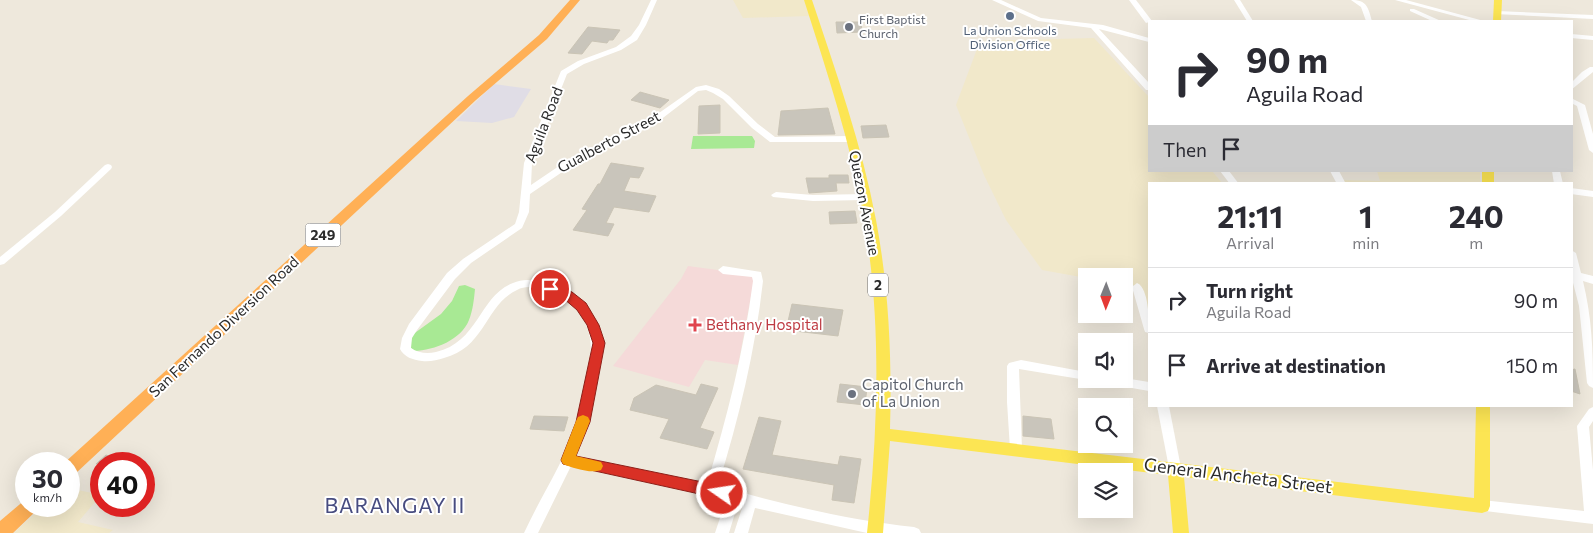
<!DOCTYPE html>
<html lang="en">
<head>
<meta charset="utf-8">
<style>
  :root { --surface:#fff; --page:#f2f2f3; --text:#2b2b33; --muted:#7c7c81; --line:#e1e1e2 }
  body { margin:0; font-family:Commissioner,sans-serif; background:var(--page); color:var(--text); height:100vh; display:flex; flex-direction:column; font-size:19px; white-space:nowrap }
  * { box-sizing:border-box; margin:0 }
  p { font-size:16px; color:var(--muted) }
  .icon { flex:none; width:28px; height:28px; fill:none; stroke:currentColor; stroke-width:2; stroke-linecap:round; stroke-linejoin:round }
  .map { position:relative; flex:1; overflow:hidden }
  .sheet { position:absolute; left:1148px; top:182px; width:425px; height:225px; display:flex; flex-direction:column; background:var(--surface); border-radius:0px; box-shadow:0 5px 20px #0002 }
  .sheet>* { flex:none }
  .hud { position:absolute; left:1148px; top:20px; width:425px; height:152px; border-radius:0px; box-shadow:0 5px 20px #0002; background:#fff; color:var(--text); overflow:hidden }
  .needle { width:32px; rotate:181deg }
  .fabs { position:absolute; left:1078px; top:268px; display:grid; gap:10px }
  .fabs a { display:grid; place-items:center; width:55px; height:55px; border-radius:0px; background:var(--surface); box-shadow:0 5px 20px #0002; font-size:25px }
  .speed { position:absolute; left:15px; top:452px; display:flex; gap:10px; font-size:25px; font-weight:700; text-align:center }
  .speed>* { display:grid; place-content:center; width:65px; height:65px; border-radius:50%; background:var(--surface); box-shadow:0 5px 20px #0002; line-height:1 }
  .speed small { font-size:12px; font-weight:400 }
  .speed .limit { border:8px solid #d22; background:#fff; color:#111 }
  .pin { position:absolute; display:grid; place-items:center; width:42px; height:42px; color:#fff; margin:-21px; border:2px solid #fff; border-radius:50%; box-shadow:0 1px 5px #0007 }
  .me { position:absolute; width:55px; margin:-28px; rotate:283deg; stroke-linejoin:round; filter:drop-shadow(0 0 4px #0008) }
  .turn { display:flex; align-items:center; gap:18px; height:105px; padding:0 15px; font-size:22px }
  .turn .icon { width:65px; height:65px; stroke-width:2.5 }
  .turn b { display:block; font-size:35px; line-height:42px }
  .then { display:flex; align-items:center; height:48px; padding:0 15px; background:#0003; gap:10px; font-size:19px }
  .eta { display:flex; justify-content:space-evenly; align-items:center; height:85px; text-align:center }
  .eta b { font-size:30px; font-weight:700; line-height:35px }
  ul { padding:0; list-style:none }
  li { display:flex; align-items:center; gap:15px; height:65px; padding:0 15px; border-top:1px solid var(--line) }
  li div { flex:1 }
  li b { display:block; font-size:19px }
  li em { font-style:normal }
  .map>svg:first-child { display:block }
  .industrial { fill:#e0dde6 }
  .education { fill:#f1e8ca }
  .medical { fill:#f5dad9 }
  .green { fill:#a8e994 }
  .building { fill:#c9c5bb; stroke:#cac4b5 }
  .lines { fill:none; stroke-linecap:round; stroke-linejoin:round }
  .minor { fill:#fff; fill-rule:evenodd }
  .major { fill:#fce553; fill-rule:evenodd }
  .highway { fill:#ffb056; fill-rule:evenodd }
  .route { fill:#d93025; stroke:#8d1f18 }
  .slow { fill:#f59e0b }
  .service-dot { fill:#5c6f8a; stroke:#fff; stroke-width:2 }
  .worship-dot { fill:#6b7280; stroke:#fff; stroke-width:2 }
  .health-dot { fill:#e0444e; stroke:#fff; stroke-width:2 }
  .labels { text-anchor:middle; stroke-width:4; stroke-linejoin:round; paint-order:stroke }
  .far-worship-label { font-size:12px; fill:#5b616d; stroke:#fff; text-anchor:start }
  .far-service-label { font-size:12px; fill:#4e5e75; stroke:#fff }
  .shield { fill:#fff; stroke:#6b6b6b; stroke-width:1 }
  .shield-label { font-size:14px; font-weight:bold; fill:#2b2b2b }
  .street-label { font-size:15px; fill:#2b2b2b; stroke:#fff }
  .health-label { font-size:15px; fill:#be3a42; stroke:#fff; text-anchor:start }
  .worship-label { font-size:15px; fill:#5b616d; stroke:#fff; text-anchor:start }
  .near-street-label { font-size:18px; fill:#2b2b2b; stroke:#fff }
  .near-quarter-label { font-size:21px; letter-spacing:1px; fill:#474c80; stroke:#fff }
</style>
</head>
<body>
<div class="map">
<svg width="1593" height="533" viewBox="0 0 1593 533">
  <rect width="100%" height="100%" fill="#eee8dc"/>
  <path class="industrial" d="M494,84L531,89L514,117L492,123L456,121Z"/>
  <g class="education">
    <path d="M726,0H806L810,16L743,18L733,0Z"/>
    <path d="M1094,38L1149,97V171H1212L1223,184H1149V324L1140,286L1124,284V276L1086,278L1042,270L1006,220L984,175L956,105L980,41Z"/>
    <path d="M1377,171H1480V184H1344L1342,180L1380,181Z"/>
    <path d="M69,488L101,495L78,522L113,530L109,533H14L43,506H69Z"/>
  </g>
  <path class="medical" d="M688,266L755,275L738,365L705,360L689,387L613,366L681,279Z"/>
  <g class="green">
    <path d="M693,136H752L755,141L754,148L691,149Z"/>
    <path d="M465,285L475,289C474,299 473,310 469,320C461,340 435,350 414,351L410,347L412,335L441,314L452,301L459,286Z"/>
  </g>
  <g class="building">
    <path d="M836,22H861L862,32L837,33Z"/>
    <path d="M588,27L620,30L613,40H609L607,43L592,41L582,54L568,53Z"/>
    <path d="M640,92L669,100L660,108L631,100Z"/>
    <path d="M720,105V133L698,134L699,106Z"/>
    <path d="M828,108L835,134L778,135L781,111Z"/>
    <path d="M886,125L889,137L863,138L861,126Z"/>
    <path d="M611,163L644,168L639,178L630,177L624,191L656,196L649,212L614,207L606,223L614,224L608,236L573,230L587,210L582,209L598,184H600Z"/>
    <path d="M829,175H848L849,183H836L837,191L809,193L806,178H829Z"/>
    <path d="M855,211L857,223L830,224L829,212Z"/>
    <path d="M792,304L843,310L838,336L786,330Z"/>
    <path d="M1575,369L1580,394L1571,391V370Z"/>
    <path d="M701,384L718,388L700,428L714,432L707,449L660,438L669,419L630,410L634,398L656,385L696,395Z"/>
    <path d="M840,384L867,387L865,405L837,402Z"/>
    <path d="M534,416L568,417L564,431L530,429Z"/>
    <path d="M1023,416L1051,419L1054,439L1023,436Z"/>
    <path d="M759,417L781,421L772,455L838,465L840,456L861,459L854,503L832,500L834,485L743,469Z"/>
    <path d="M106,455L128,463L127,464H96Z"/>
  </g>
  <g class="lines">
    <g class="minor">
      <path d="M651,0H657L646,25L637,40L621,50L584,64L567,74L532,163L531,185L565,162L649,120L696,87L706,85L719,89L729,96L758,124L775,137L851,136L855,139L851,142H770L752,128L723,99L713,93L706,90L698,91L655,124L571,166L530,194L529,212L522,228L471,263L455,279L417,330L412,338L411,348C418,353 427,354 436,352C479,342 479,296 513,283C526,277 540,281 553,286C589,300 608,326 600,365C594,397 589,427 576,456L707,484C727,417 744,351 753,281L752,277L723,274L718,270L723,266L761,272L763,281C755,352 739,418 718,486C782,504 848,520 914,527L919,529L921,533H867L755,508L748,533H734L743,505L738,503L729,533H715L726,500L571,466L538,533H524C541,496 564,462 577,424C582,409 584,394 586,379C590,361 594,345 587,327C582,312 571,302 557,295C544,290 530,283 517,290C485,305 486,347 444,358C437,360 430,362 422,361C413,360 404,357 400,349L402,338L409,324L447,273L463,259L515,224L519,212L524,163L561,71L578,61L616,47L631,36L639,25Z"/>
      <path d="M992,0H1001L1041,18L1103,25L1149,38V42L1099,29L1149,83V90H1146L1091,28L1038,21Z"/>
      <path d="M1129,0H1136L1152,21L1146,23Z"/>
      <path d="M1234,0H1240L1253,21H1247Z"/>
      <path d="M1351,0C1367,0 1368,7 1372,21H1366L1361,7Z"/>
      <path d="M1395,0H1406L1484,21H1473Z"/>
      <path d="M1410,9H1414L1441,21H1432L1410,11Z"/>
      <path d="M1497,11L1593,15V19L1495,14V12Z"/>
      <path d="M1571,34L1593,36V40L1571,38Z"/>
      <path d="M1590,67H1593V72L1571,90V83L1582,72Z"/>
      <path d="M1571,98L1585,105L1593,134V153L1589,150L1577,106L1571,103Z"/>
      <path d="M108,164L111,165L112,167L111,169L61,216L4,264L0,265V257L55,212L105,165Z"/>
      <path d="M1220,171H1229L1239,184H1230Z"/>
      <path d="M1330,171H1339L1346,184H1337Z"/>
      <path d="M1552,171H1560L1563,184H1554Z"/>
      <path d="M1571,188L1593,191V197L1571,194Z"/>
      <path d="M776,192L813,195L865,194L870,197L865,200L813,201L773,197L771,195Z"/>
      <path d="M1571,250L1576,253L1581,273L1593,276V284L1583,281C1592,319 1593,349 1593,388L1589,386L1587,383L1579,306L1571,275Z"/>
      <path d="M1137,283C1149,288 1149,321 1149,333L1145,332L1144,329L1132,287Z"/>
      <path d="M1021,360L1086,372V379H1090L1086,380L1019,369L1022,449L1020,453L1016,454L1012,453L1010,449L1007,402V366L1009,363Z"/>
      <path d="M1124,378L1149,382V391L1103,383L1099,382L1097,379Z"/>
      <path d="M1157,406H1169L1181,468L1179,472L1175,473L1171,472L1169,468Z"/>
      <path d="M1593,407V421L1589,427L1593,470V524L1477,510L1476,506L1477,502L1482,500L1584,511L1577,426L1589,409Z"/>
    </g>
    <g class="major">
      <path d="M804,0H812C836,72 862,145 876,220C889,289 892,359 890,429L1474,498L1476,406H1490V506L1488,511L1482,513L1184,477L1189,533H1173L1168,475L890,441L883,533H867C878,429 882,323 864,219C851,144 827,72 804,0Z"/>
      <path d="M1494,0H1502L1501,21H1493Z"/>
      <rect x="1482" y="171" width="12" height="13"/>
    </g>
    <g class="highway">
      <path d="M570,0H580L547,39L476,100L75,474L69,476V464H63L468,96L539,35Z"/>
      <path d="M26,499V506H38L35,512L13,533H0V521Z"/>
    </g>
  </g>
  <path class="route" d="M550,284L572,292L586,303L599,325L605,343L590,422L576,456L722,486L727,488L730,493L727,497L722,499L563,464L561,460L576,422L593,343L587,325L577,310L563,298L546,292L544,289L546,286Z"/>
  <path class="slow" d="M583,415L588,417L590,421L576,456L601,462L603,466L601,470C591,474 573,468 563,464L561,460L576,421L578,417Z"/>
  <circle class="service-dot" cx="1010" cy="16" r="5"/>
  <g class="worship-dot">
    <circle cx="849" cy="27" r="5"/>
    <circle cx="852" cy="394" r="5"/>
  </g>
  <path class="health-dot" d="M692.5 317.5h5v5h5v5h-5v5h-5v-5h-5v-5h5z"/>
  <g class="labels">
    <g class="far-worship-label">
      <text x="859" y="24">First Baptist<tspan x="859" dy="14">Church</tspan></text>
    </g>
    <g class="far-service-label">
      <text x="1010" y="35">La Union Schools<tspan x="1010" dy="14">Division Office</tspan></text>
    </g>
    <g class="shield">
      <rect x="305.5" y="223.5" width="35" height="23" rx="4"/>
      <rect x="868" y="273.5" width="20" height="23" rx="4"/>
    </g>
    <g class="shield-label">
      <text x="323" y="240">249</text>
      <text x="878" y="290">2</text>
    </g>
    <g class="street-label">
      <text transform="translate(544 125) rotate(-69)" y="5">Aguila Road</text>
      <text transform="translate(609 142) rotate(-28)" y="5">Gualberto Street</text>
      <text transform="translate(864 203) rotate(79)" y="5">Quezon Avenue</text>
      <text transform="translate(224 327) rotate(-43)" y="5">San Fernando Diversion Road</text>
    </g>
    <g class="health-label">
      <text x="706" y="330">Bethany Hospital</text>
    </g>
    <g class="worship-label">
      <text x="862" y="390">Capitol Church<tspan x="862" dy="17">of La Union</tspan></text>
    </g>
    <g class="near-street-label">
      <text transform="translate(1238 476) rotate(7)" y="6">General Ancheta Street</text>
    </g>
    <g class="near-quarter-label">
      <text x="395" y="513">BARANGAY II</text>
    </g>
  </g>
</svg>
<div class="fabs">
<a><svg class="needle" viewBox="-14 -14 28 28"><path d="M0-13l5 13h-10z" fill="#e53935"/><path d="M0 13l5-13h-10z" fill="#7c7c81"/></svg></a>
<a><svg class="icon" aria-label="sound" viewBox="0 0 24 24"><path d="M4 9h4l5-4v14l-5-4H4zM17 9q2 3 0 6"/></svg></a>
<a><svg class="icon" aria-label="search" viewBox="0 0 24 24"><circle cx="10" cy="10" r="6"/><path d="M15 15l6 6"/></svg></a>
<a><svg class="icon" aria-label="layers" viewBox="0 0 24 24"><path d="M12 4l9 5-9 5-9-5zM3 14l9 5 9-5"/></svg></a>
</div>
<div class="speed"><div>30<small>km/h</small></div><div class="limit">40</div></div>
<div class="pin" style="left:550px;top:289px;background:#d93025"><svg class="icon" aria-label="arrive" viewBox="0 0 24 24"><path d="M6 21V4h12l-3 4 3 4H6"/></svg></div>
<svg class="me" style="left:722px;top:493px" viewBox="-20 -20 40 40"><circle r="17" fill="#d93025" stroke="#fff" stroke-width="3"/><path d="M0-11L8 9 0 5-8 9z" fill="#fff"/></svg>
<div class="hud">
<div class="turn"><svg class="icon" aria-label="right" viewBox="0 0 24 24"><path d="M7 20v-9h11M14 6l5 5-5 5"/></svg><div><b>90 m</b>Aguila Road</div></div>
<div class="then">Then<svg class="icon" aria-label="arrive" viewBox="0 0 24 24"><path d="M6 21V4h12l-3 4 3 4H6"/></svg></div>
</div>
<section class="sheet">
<div class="eta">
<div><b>21:11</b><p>Arrival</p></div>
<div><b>1</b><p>min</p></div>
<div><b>240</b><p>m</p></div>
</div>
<ul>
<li><svg class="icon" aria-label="right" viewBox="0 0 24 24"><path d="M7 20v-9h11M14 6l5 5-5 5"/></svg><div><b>Turn right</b><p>Aguila Road</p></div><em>90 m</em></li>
<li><svg class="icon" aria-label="arrive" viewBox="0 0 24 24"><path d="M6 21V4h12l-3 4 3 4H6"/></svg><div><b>Arrive at destination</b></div><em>150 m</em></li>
</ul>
</section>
</div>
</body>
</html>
